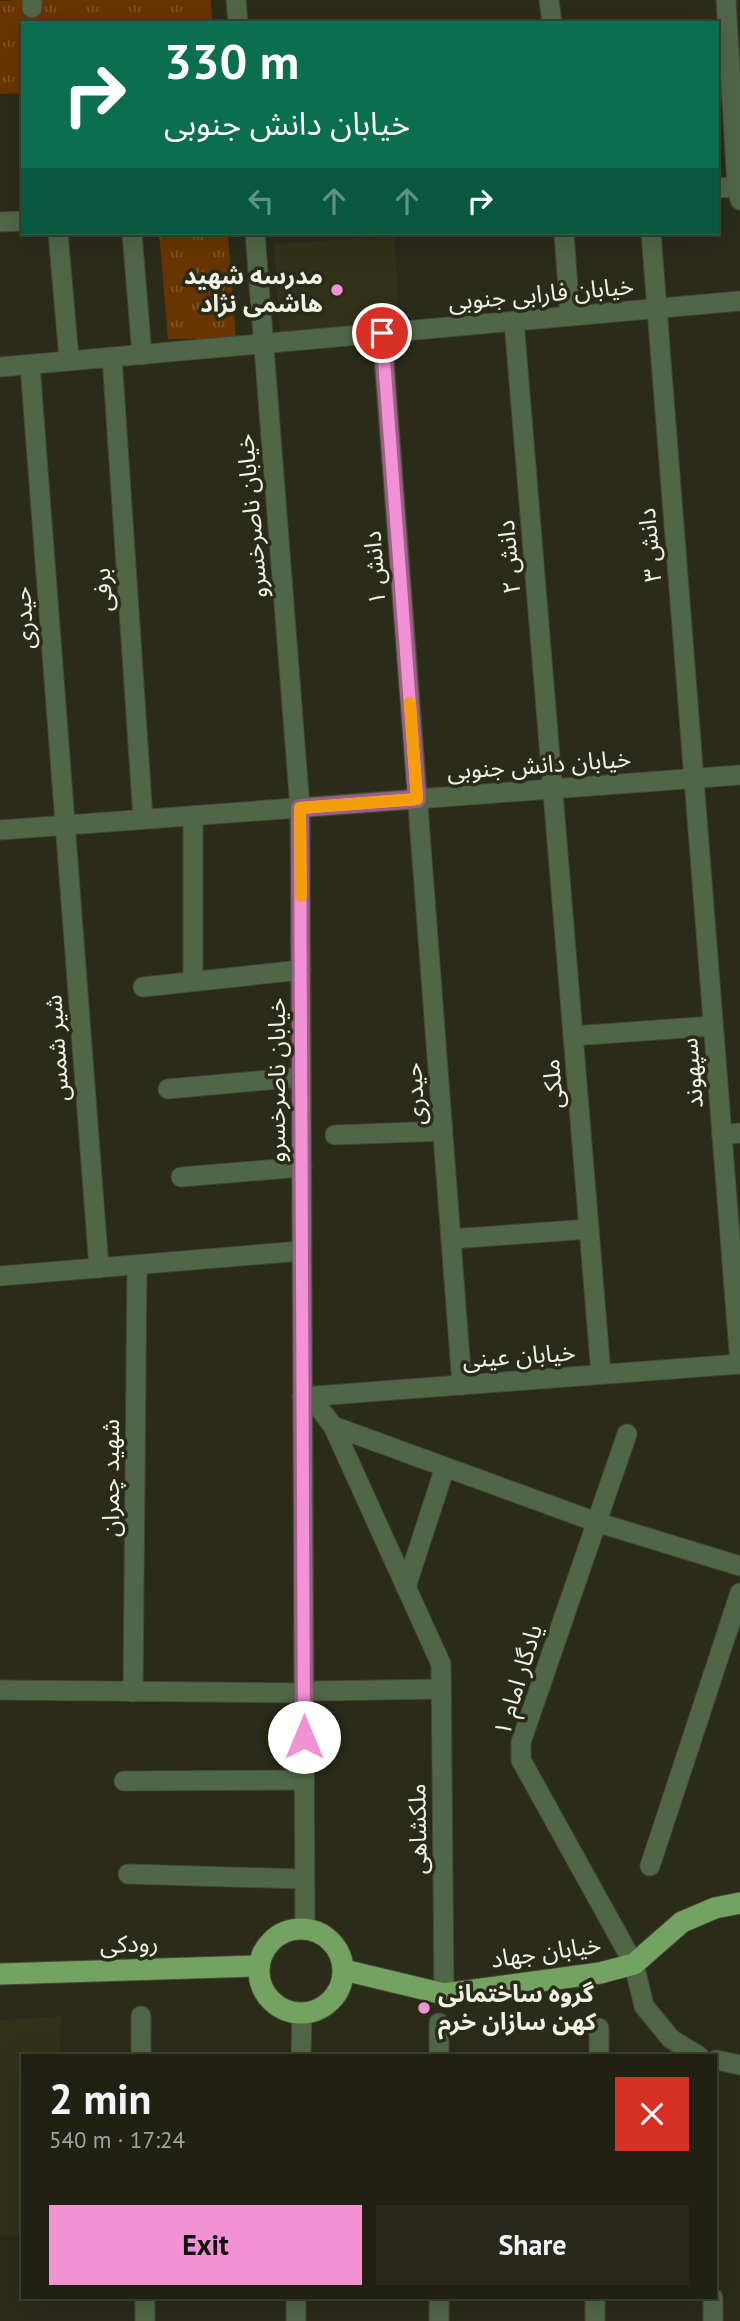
<!DOCTYPE html>
<html lang="en">
<head>
<meta charset="utf-8">
<style>
  :root { --surface:#202013; --page:#28281c; --text:#f1f3f6; --muted:#a2a3a0; --line:#3d3e33; --accent:#f391d5 }
  body { margin:0; font-family:"PT Sans","Noto Sans Arabic",sans-serif; background:var(--page); color:var(--text); height:100vh; display:flex; flex-direction:column; font-size:26px; white-space:nowrap }
  * { box-sizing:border-box; margin:0 }
  p { font-size:23px; color:var(--muted) }
  .icon { flex:none; width:38px; height:38px; fill:none; stroke:currentColor; stroke-width:2; stroke-linecap:round; stroke-linejoin:round }
  .map { position:relative; flex:1; overflow:hidden }
  .side { position:absolute; left:21px; top:2054px; width:696px; height:245px; display:flex; flex-direction:column; background:var(--surface); border-radius:0px; box-shadow:0 7px 28px #0002,0 0 0 2px var(--line) }
  .side>* { flex:none }
  .top-card { position:absolute; left:21px; top:21px; width:698px; height:214px; border-radius:0px; box-shadow:0 7px 28px #0002,0 0 0 2px var(--line); background:#0b6e4f; color:#fff; overflow:hidden }
  .pin { position:absolute; display:grid; place-items:center; width:60px; height:60px; color:#fff; margin:-30px; border:4px solid #fff; border-radius:50%; box-shadow:0 2px 7px #0007 }
  .me { position:absolute; width:77px; margin:-38px; rotate:0deg; stroke-linejoin:round; filter:drop-shadow(0 0 5px #0008) }
  .turn { display:flex; align-items:center; gap:24px; height:147px; padding:0 28px; font-size:32px }
  .turn .icon { width:91px; height:91px; stroke-width:2.5 }
  .turn b { display:block; font-size:49px; line-height:60px }
  .lanes { display:flex; align-items:center; height:66px; padding:0 28px; background:#0003; justify-content:center; gap:35px; direction:ltr }
  .lanes .off { opacity:.35 }
  .round { display:grid; place-items:center; flex:none; width:74px; height:74px; border-radius:0px; background:var(--page) }
  .headline { display:flex; align-items:center; justify-content:space-between; height:119px; padding:0 28px }
  h1 { font-size:42px; font-weight:800; line-height:52px }
  .primary-button { display:flex; gap:14px; margin-top:auto; padding:14px 28px }
  .primary-button a { flex:1; height:80px; border-radius:0px; background:var(--accent); color:#111; font-size:28px; font-weight:800; line-height:80px; text-align:center }
  .primary-button a+a { background:var(--page); color:var(--text) }
  .map>svg:first-child { display:block }
  .built { fill:#313219 }
  .park { fill:url(#park-tufts) }
  .lines { fill:none; stroke-linecap:round; stroke-linejoin:round }
  .minor-casing { stroke:#464736; stroke-width:21 }
  .major-casing { stroke:#464736; stroke-width:23 }
  .minor { stroke:#506747; stroke-width:19 }
  .major { stroke:#74a361; stroke-width:21 }
  .route-casing { stroke:#9e5e8a; stroke-width:18 }
  .route { stroke:#f391d5; stroke-width:12 }
  .slow { stroke:#f59e0b; stroke-width:12 }
  .poi-dot { fill:#f391d5; stroke:#2a2b19; stroke-width:2.5 }
  .labels { text-anchor:middle; stroke-width:7; stroke-linejoin:round; paint-order:stroke }
  .poi-label { font-size:24px; font-weight:bold; fill:#f1f2e7; stroke:#2a2b19; text-anchor:end }
  .street-label { font-size:24px; fill:#f1f2e7; stroke:#2a2b19 }
</style>
</head>
<body>
<div class="map">
<svg width="740" height="2321" viewBox="0 0 740 2321">
  <defs>
    <pattern id="park-tufts" width="24" height="20" patternUnits="userSpaceOnUse" patternTransform="scale(1.75)"><rect width="24" height="20" fill="#683500"/><path d="M3 7l-1-3M5 7V3M7 7l1-3M15 17l-1-3M17 17v-4M19 17l1-3" fill="none" stroke="#7e5325"/></pattern>
  </defs>
  <rect width="100%" height="100%" fill="#2a2b19"/>
  <g class="built">
    <path d="M394,236L401,335L281,343L274,244Z"/>
    <path d="M61,2016L60,2056H23V2234L0,2236V2020Z"/>
  </g>
  <g class="park">
    <path d="M16,0H211L212,23H23V93L0,94V1Z"/>
    <path d="M159,233H228L236,339H168Z"/>
  </g>
  <g class="lines">
    <g class="minor-casing">
      <g id="minor">
        <path d="M32,0V8"/>
        <path d="M236,0L238,23"/>
        <path d="M549,0L552,23"/>
        <path d="M726,0L737,187L740,200"/>
        <path d="M718,188L737,187"/>
        <path d="M0,222L23,221"/>
        <path d="M58,233L69,359"/>
        <path d="M132,233L142,355"/>
        <path d="M255,233L300,808L305,1929"/>
        <path d="M564,233L570,316"/>
        <path d="M651,233L740,1364"/>
        <path d="M514,321L601,1374"/>
        <path d="M382,333L462,1385"/>
        <path d="M112,357L143,819"/>
        <path d="M30,365L99,1268"/>
        <path d="M0,367L740,301"/>
        <path d="M193,816V981"/>
        <path d="M0,830L740,775"/>
        <path d="M143,987L301,970"/>
        <path d="M573,1036L713,1026"/>
        <path d="M168,1089L301,1077"/>
        <path d="M335,1135L443,1131"/>
        <path d="M722,1135L740,1133"/>
        <path d="M181,1177L302,1167"/>
        <path d="M451,1239L589,1229"/>
        <path d="M0,1276L301,1251"/>
        <path d="M310,1396L333,1426L596,1522L740,1566"/>
        <path d="M302,1397L740,1364"/>
        <path d="M333,1426L441,1664L444,1994"/>
        <path d="M627,1434L521,1742V1760L634,1964L644,2006L671,2039L699,2056"/>
        <path d="M406,1587L445,1467"/>
        <path d="M0,1690L304,1693"/>
        <path d="M317,1691L441,1689"/>
        <path d="M133,1692L137,1265"/>
        <path d="M124,1781L304,1780"/>
        <path d="M650,1866L740,1593"/>
        <path d="M128,1874L304,1879"/>
        <path d="M141,2016V2056"/>
        <path d="M439,2023V2056"/>
        <path d="M301,2056L302,2014"/>
        <path d="M599,2056V2028"/>
        <path d="M716,2060L740,2065"/>
        <path d="M145,2298V2321"/>
        <path d="M439,2298V2321"/>
        <path d="M713,2298V2321"/>
        <path d="M296,2321V2298"/>
        <path d="M595,2321V2298"/>
      </g>
    </g>
    <g class="major-casing">
      <g id="major">
        <circle cx="301" cy="1971" r="42"/>
        <path d="M344,1970L444,1994L600,1973L634,1964L682,1922L715,1908L740,1903"/>
        <path d="M0,1974L259,1966"/>
      </g>
    </g>
    <use href="#minor" class="minor"/>
    <use href="#major" class="major"/>
  </g>
  <g class="lines">
    <g class="route-casing">
      <path id="route" d="M304,1737L300,808L417,799L382,333"/>
    </g>
    <use href="#route" class="route"/>
    <path class="slow" d="M301,896L300,808L417,799L410,703"/>
  </g>
  <g class="poi-dot">
    <circle cx="337" cy="290" r="7"/>
    <circle cx="424" cy="2008" r="7"/>
  </g>
  <g class="labels">
    <g class="poi-label">
      <text x="323" y="284">مدرسه شهید<tspan x="323" dy="28">ه‍اشمی نژاد</tspan></text>
      <text x="438" y="2002" text-anchor="start">گروه ساختمانی<tspan x="438" dy="28">کهن سازان خرم</tspan></text>
    </g>
    <g class="street-label">
      <text transform="translate(541 294) rotate(-5)" y="8">خیابان فارابی جنوبی</text>
      <text transform="translate(252 516) rotate(-95)" y="8">خیابان ناصرخسرو</text>
      <text transform="translate(650 545) rotate(-95)" y="8">دانش ۳</text>
      <text transform="translate(509 557) rotate(-95)" y="8">دانش ۲</text>
      <text transform="translate(375 568) rotate(-94)" y="8">دانش ۱</text>
      <text transform="translate(103 590) rotate(-94)" y="8">برفی</text>
      <text transform="translate(24 618) rotate(-94)" y="8">حیدری</text>
      <text transform="translate(539 765) rotate(-4)" y="8">خیابان دانش جنوبی</text>
      <text transform="translate(57 1048) rotate(-94)" y="8">شیر شمس</text>
      <text transform="translate(692 1073) rotate(-95)" y="8">سپهوند</text>
      <text transform="translate(277 1080) rotate(-90)" y="8">خیابان ناصرخسرو</text>
      <text transform="translate(553 1084) rotate(-95)" y="8">ملکی</text>
      <text transform="translate(415 1094) rotate(-94)" y="8">حیدری</text>
      <text transform="translate(519 1356) rotate(-4)" y="8">خیابان عینی</text>
      <text transform="translate(111 1478) rotate(-90)" y="8">شهید چمران</text>
      <text transform="translate(518 1680) rotate(-73)" y="8">یادگار امام ۱</text>
      <text transform="translate(418 1829) rotate(-91)" y="8">ملکشاهی</text>
      <text transform="translate(129 1944) rotate(-2)" y="8">رودکی</text>
      <text transform="translate(546 1952) rotate(-8)" y="8">خیابان جهاد</text>
    </g>
  </g>
</svg>
<div class="pin" style="left:382px;top:333px;background:#d93025"><svg class="icon" aria-label="arrive" viewBox="0 0 24 24"><path d="M6 21V4h12l-3 4 3 4H6"/></svg></div>
<svg class="me" style="left:304px;top:1737px" viewBox="-20 -20 40 40"><circle r="19" fill="#fff"/><path d="M0-13L10 11 0 6-10 11z" fill="#f391d5"/></svg>
<div class="top-card">
<div class="turn"><svg class="icon" aria-label="right" viewBox="0 0 24 24"><path d="M7 20v-9h11M14 6l5 5-5 5"/></svg><div><b>330 m</b>خیابان دانش جنوبی</div></div>
<div class="lanes"><svg class="icon off" aria-label="left" viewBox="0 0 24 24"><path d="M17 20v-9H6M10 6l-5 5 5 5"/></svg><svg class="icon off" aria-label="ahead" viewBox="0 0 24 24"><path d="M12 20V5M6 11l6-6 6 6"/></svg><svg class="icon off" aria-label="ahead" viewBox="0 0 24 24"><path d="M12 20V5M6 11l6-6 6 6"/></svg><svg class="icon" aria-label="right" viewBox="0 0 24 24"><path d="M7 20v-9h11M14 6l5 5-5 5"/></svg></div>
</div>
<section class="side">
<div class="headline"><div><h1>2 min</h1><p>540 m · 17:24</p></div><a class="round" style="background:#d93025;color:#fff"><svg class="icon" aria-label="close" viewBox="0 0 24 24"><path d="M6 6l12 12M18 6L6 18"/></svg></a></div>
<div class="primary-button"><a>Exit</a><a>Share</a></div>
</section>
</div>
</body>
</html>
